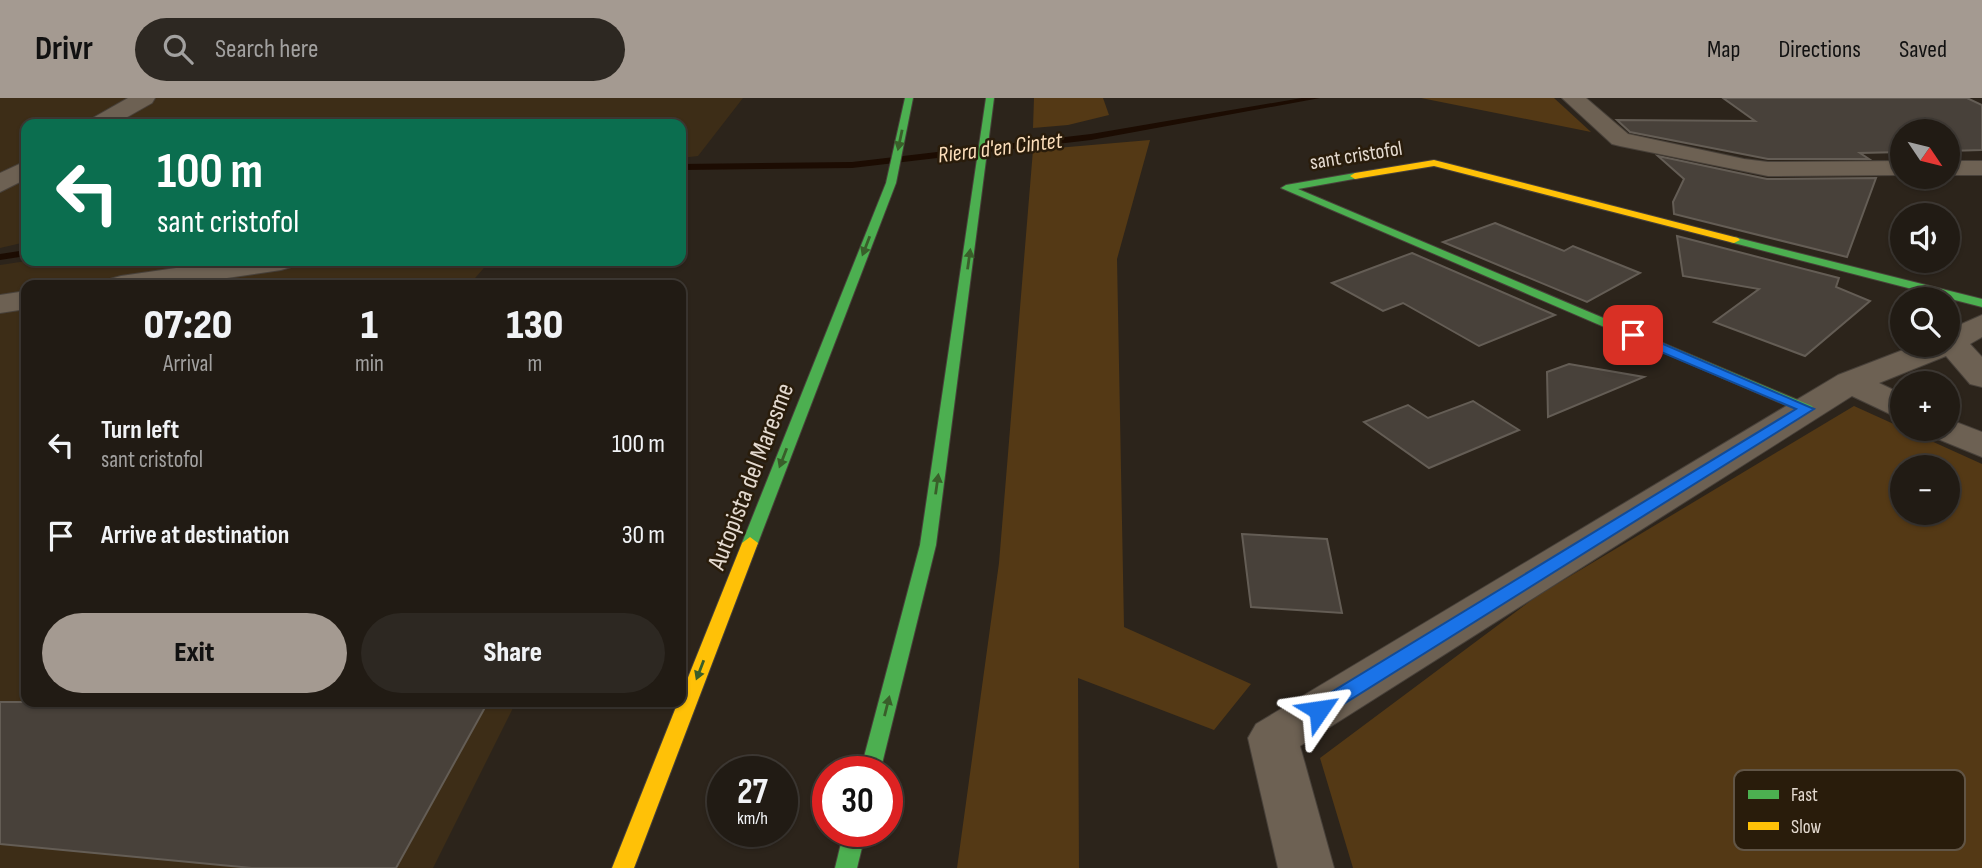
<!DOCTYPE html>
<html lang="en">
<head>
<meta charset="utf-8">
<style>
  :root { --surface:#211b14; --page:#2d2822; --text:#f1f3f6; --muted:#a2a1a0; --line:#3e3934; --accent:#a49a91 }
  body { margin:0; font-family:"Sofia Sans Condensed",sans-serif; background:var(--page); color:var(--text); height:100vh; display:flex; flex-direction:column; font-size:26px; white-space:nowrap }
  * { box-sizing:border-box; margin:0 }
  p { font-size:23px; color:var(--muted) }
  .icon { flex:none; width:38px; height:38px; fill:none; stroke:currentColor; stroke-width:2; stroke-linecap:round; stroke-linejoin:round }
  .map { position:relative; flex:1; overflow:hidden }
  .panel { position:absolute; left:21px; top:182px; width:665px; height:427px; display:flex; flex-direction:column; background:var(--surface); border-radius:14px; box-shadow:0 2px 5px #0004,0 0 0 2px var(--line) }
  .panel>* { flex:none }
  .top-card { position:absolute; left:21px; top:21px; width:665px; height:147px; border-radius:14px; box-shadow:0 2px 5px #0004,0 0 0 2px var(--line); background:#0b6e4f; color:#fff; overflow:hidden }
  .needle { width:46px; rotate:125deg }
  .controls { position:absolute; left:1890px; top:21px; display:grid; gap:14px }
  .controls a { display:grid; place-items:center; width:70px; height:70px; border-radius:50%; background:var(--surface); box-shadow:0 2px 5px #0004,0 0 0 2px var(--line); font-size:35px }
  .speed { position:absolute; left:707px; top:658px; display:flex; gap:14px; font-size:35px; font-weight:700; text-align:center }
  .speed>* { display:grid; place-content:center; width:91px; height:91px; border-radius:50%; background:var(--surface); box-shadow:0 2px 5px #0004,0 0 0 2px var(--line); line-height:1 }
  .speed small { font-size:18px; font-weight:400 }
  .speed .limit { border:10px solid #d22; background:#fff; color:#111 }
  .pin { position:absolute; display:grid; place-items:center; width:60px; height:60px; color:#fff; margin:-30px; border-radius:14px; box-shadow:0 4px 10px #0006 }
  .me { position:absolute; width:77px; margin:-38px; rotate:58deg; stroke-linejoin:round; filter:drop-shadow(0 0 5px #0008) }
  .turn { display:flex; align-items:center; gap:24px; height:147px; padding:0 21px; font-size:32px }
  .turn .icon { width:91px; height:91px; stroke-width:2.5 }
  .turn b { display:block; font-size:49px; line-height:60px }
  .eta { display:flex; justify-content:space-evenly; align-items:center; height:119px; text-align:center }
  .eta b { font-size:42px; font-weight:800; line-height:49px }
  .button { display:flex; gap:14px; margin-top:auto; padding:14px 21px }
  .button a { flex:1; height:80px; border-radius:42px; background:var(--accent); color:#111; font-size:28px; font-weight:800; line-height:80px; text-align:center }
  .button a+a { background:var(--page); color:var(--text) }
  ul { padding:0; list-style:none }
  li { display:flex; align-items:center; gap:21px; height:91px; padding:0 21px }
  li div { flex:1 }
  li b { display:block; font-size:26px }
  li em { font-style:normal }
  header { display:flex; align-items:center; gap:42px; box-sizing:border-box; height:98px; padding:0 35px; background:var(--accent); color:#111 }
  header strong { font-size:33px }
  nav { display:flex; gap:38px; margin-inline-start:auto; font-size:24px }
  .search { width:490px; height:63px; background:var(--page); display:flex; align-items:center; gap:18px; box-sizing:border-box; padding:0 24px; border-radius:38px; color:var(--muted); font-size:26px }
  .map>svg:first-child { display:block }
  .built { fill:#3d2d17 }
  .green { fill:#543915; fill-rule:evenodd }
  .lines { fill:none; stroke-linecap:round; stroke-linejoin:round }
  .stream { fill:#1c0c02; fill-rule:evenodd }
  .building { fill:#48413a; stroke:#645d55; stroke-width:2 }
  .street-casing { stroke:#48413a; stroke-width:2 }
  .fast-casing { stroke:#48413a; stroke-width:2 }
  .slow-casing { stroke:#48413a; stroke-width:2 }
  .street { fill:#6d6153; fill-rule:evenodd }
  .fast { fill:#4caf50; fill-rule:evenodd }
  .slow { fill:#ffc107; fill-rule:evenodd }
  .oneway { fill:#395e2a }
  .route { fill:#1a73e8; stroke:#114b97; stroke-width:2 }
  .labels { text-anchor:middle; stroke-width:5; stroke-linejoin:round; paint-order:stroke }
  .far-street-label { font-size:21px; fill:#e4dad0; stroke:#291c0b }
  .far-water-label { font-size:23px; font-style:italic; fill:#fcdebb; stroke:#291c0b }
  .street-label { font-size:26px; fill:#e4dad0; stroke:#291c0b }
  .key { fill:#291c0b; stroke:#615546; stroke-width:2 }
  .key-label { font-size:19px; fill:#e4dad0 }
</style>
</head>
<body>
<header>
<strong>Drivr</strong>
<div class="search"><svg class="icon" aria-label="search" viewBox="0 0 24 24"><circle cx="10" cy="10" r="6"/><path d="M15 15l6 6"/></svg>Search here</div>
<nav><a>Map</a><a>Directions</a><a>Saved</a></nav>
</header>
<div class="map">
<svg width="1982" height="770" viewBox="0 0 1982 770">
  <rect width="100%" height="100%" fill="#2c241b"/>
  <g class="built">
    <path d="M0,0H743L698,58L681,60V26H26V144L0,150Z"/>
    <path d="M27,163H490L469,187H26V604H516L433,770H0V167Z"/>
  </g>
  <g class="green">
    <path d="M1034,0H1103L1109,17L1068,27L1033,30Z"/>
    <path d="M1421,0H1554L1591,34Z"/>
    <path d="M1150,42L1117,161L1124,529L1251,586L1214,632L1078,580L1079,770H957L999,465L1033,52Z"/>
    <path d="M1854,308L1982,366V770H1353L1320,660L1537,498ZM1902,369H1948V415H1902Z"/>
  </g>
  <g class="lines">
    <g class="stream">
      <path d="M1302,0H1320L1091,42L852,70L681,72V66L852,64L1091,36Z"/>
      <path d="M26,152V158L0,162V156Z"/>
    </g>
  </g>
  <g class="building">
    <path d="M1723,0H1967L1982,7V52L1948,53V33H1902V54L1860,55L1869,61H1768L1630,34L1617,22L1755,23Z"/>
    <path d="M1658,58L1767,81L1876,80L1847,159L1674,116L1673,104L1684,81Z"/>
    <path d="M1495,125L1564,153L1573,148L1640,175L1587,204L1443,144Z"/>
    <path d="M1677,138L1839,180L1836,189L1870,203L1805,258L1714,224L1759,191L1683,178Z"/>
    <path d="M1412,155L1555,217L1479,248L1403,205L1383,213L1332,185Z"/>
    <path d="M1569,266L1644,279L1548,319L1547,274Z"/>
    <path d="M1473,303L1519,332L1429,370L1364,324L1408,307L1428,320Z"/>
    <path d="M1242,436L1327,441L1342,515L1251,509Z"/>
    <path d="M0,604H488L396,770H252L0,746Z"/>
  </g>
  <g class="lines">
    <g class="street-casing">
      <g id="street">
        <path d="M128,0H155L152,5L115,26H87L91,21Z"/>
        <path d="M1562,0H1586L1628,36L1744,61L1768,64L1902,63V77L1768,78L1620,48L1612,46Z"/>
        <path d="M26,63V81L0,94V75Z"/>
        <rect x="1948" y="63" width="34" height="14"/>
        <path d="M224,163H295L291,169L281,172L179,187H106L110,181L121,178Z"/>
        <path d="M26,193V211L0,215V197Z"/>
        <path d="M1982,217V239L1970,246L1982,259V289L1970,286L1946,258L1879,285L1902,296V320L1890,316L1852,298L1300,648L1334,770H1278L1248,640L1256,626L1838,277L1916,247H1948V232Z"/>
        <path d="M1948,321L1982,334V359L1933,339L1928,331H1948Z"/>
      </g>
    </g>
    <g class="fast-casing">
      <g id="fast">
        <path d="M905,0H913L896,85L758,445L756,449H744L742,445L886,85Z"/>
        <path d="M986,0H994L936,447L880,674H860L920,447Z"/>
        <path d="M1355,75L1360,78L1359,80L1298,91L1812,308L1814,311L1807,315L1802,314L1281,90L1286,87Z"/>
        <path d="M1734,139L1982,201V209L1730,144V140Z"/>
        <path d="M844,733H866L857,770H835Z"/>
      </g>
    </g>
    <g class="slow-casing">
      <g id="slow">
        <path d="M1434,62L1738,140L1740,142L1734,145L1434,68L1355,81L1350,78L1355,75Z"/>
        <path d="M750,439L758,445L634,770H612L678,604H681V597L742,445Z"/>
      </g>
    </g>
    <use href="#street" class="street"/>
    <use href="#fast" class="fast"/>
    <use href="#slow" class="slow"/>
  </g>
  <defs><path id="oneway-solid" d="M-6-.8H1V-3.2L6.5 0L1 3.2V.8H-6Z" transform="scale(1.75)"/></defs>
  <g class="oneway">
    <use href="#oneway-solid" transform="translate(900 42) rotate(102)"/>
    <use href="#oneway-solid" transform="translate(866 148) rotate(111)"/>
    <use href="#oneway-solid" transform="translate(969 161) rotate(-82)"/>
    <use href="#oneway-solid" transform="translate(783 360) rotate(111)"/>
    <use href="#oneway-solid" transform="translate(937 386) rotate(-82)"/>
    <use href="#oneway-solid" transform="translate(700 572) rotate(111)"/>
    <use href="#oneway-solid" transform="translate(887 608) rotate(-76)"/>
  </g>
  <path class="route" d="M1633,233L1814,311L1326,617L1319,619L1312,617L1309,612L1312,606L1796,311L1628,240L1626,237Z"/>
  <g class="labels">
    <g class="far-street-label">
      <text transform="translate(1356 57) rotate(-9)" y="7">sant cristofol</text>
    </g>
    <g class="far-water-label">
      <text transform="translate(1000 49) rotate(-7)" y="8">Riera d'en Cintet</text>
    </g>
    <g class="street-label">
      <text transform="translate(750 378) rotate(-69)" y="9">Autopista del Maresme</text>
    </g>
  </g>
  <rect x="1734" y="672" width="231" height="80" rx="10" class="key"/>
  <rect x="1748" y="692" width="31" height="9" fill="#4caf50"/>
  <rect x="1748" y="724" width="31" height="8" fill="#ffc107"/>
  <g class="key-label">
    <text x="1791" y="703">Fast</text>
    <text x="1791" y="735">Slow</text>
  </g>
</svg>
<div class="controls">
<a><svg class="needle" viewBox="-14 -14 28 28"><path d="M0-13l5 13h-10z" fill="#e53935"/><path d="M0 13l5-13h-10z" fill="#a2a1a0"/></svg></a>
<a><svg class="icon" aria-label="sound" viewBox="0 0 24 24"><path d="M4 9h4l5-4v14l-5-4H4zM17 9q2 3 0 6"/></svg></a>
<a><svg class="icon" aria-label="search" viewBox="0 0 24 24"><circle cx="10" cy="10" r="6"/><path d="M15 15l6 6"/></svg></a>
<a>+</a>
<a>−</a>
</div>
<div class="speed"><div>27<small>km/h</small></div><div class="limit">30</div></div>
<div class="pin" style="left:1633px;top:237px;background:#d93025"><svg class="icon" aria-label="arrive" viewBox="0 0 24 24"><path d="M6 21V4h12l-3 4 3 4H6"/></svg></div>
<svg class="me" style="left:1319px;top:612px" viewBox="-20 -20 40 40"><path d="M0-17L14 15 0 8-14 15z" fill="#1a73e8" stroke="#fff" stroke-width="4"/></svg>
<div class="top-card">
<div class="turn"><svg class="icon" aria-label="left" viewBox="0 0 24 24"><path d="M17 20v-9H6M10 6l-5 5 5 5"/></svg><div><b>100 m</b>sant cristofol</div></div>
</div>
<section class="panel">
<div class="eta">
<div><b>07:20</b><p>Arrival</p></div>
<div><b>1</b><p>min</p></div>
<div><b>130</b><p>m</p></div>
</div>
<ul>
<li><svg class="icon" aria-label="left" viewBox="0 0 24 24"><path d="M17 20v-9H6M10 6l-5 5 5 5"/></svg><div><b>Turn left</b><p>sant cristofol</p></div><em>100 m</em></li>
<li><svg class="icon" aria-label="arrive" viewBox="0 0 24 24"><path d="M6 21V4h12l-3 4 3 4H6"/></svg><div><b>Arrive at destination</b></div><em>30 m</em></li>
</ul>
<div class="button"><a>Exit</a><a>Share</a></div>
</section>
</div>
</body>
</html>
